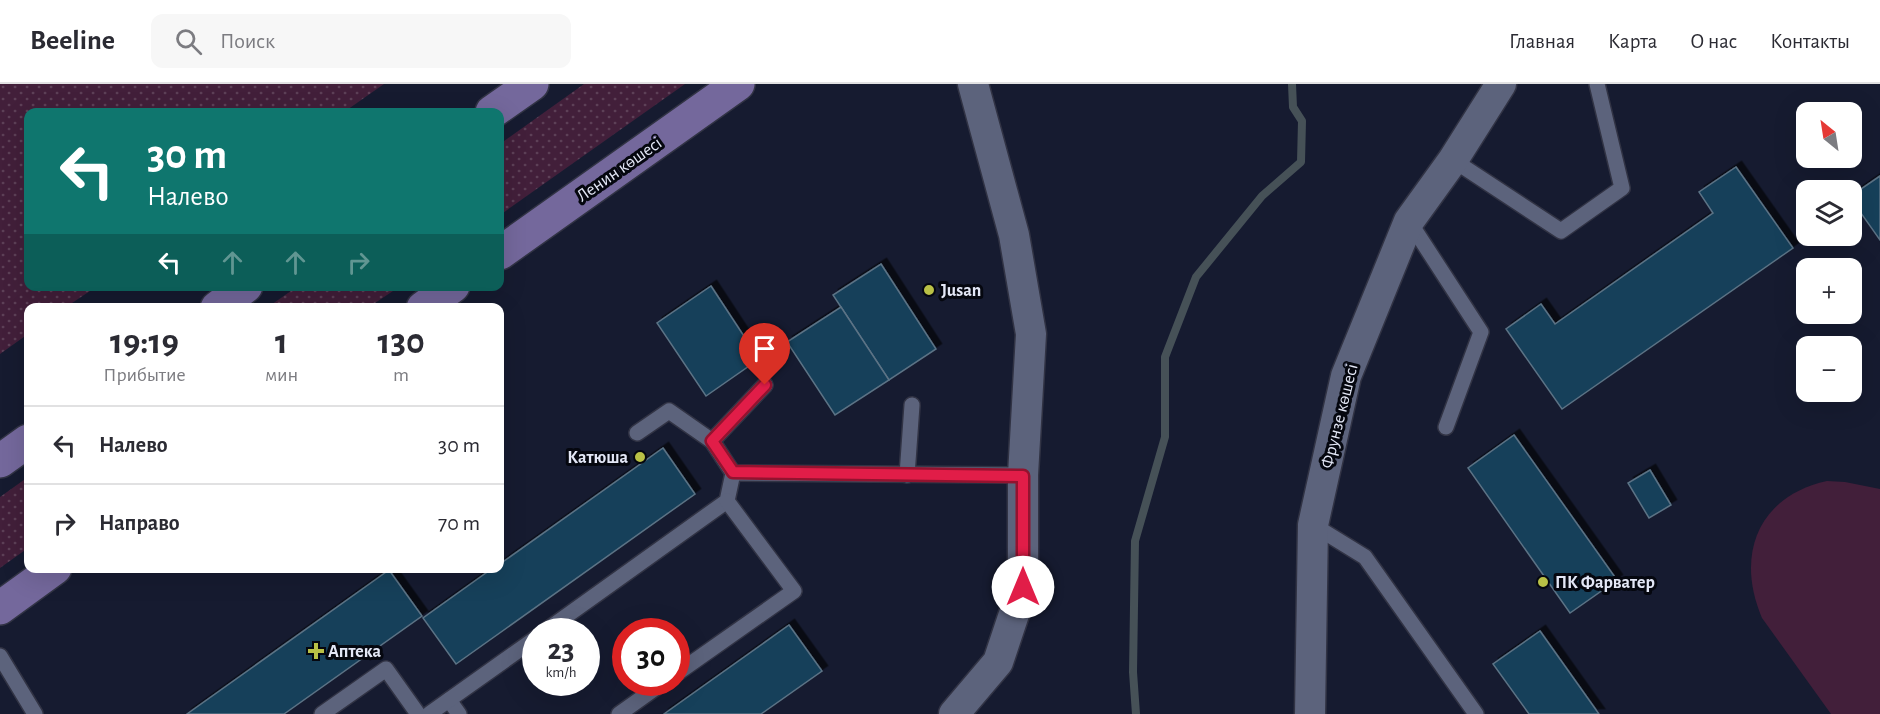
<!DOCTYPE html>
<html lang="ru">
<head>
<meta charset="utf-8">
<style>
  :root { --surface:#fff; --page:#f7f7f7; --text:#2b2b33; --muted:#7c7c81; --line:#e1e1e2 }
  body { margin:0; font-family:"Alegreya Sans",sans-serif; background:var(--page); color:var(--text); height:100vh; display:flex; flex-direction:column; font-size:22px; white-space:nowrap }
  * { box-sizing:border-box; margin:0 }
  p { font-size:20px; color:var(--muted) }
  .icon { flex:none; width:33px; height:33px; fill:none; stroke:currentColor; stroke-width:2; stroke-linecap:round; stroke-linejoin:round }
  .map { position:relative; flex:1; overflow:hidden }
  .side { position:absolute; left:24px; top:219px; width:480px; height:270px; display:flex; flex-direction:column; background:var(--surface); border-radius:12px; box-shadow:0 6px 24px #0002 }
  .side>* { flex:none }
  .guide { position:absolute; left:24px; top:24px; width:480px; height:183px; border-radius:12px; box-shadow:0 6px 24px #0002; background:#0f766e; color:#fff; overflow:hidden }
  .needle { width:39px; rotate:330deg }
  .tools { position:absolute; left:1796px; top:18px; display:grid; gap:12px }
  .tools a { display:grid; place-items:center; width:66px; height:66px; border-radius:12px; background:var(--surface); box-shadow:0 6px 24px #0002; font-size:30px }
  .speed { position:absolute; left:522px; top:534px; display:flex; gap:12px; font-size:30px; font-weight:700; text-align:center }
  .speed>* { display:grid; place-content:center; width:78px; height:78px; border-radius:50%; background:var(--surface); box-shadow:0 6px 24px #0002; line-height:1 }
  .speed small { font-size:15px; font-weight:400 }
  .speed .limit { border:9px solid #d22; background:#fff; color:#111 }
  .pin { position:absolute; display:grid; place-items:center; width:51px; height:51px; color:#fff; margin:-62px -26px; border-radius:50% 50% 50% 0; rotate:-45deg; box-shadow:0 0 6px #0007 }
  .pin .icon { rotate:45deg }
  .me { position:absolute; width:66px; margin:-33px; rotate:0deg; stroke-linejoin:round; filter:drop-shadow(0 0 4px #0008) }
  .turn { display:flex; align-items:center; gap:21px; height:126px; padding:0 24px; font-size:27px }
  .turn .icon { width:78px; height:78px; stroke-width:2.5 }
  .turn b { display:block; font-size:42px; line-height:51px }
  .lanes { display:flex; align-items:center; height:57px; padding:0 24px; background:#0003; justify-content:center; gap:30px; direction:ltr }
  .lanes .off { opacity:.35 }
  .eta { display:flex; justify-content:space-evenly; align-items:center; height:102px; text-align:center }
  .eta b { font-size:36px; font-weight:700; line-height:42px }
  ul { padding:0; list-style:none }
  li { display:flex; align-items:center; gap:18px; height:78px; padding:0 24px; border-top:2px solid var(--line) }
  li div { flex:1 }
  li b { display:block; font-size:22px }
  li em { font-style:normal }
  header { display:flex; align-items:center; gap:36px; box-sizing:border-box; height:84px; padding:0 30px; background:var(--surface); border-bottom:2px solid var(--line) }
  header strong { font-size:28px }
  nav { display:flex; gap:33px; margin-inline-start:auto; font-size:21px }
  .search { width:420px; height:54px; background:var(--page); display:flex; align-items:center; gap:15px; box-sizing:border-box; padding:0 21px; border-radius:12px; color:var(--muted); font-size:22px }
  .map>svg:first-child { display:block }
  .grass { fill:url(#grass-dots) }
  .pitch { fill:#421f3a }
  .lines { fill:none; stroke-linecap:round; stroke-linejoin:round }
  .stream { stroke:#465157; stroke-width:8 }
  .building { fill:#173f5a; stroke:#5b7385; stroke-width:1.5; filter:url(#shadow) }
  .lane-casing { stroke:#313344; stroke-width:18 }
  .street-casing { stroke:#313344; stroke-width:33 }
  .secondary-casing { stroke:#313344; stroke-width:36 }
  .lane { stroke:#5c637c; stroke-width:15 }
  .street { stroke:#5c637c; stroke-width:30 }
  .secondary { stroke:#74689c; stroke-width:33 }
  .route-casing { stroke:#92132f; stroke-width:15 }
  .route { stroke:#e11d48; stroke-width:10 }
  .poi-dot { fill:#b9c146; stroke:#05070f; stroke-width:2 }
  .labels { text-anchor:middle; stroke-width:6; stroke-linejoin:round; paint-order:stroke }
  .street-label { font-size:18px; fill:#e3e7f6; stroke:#05070f }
  .poi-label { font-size:18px; font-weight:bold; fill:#e3e7f6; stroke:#05070f; text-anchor:start }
</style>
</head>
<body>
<header>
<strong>Beeline</strong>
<div class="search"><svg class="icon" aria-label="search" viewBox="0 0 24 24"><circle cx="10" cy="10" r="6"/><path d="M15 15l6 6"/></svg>Поиск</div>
<nav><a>Главная</a><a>Карта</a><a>О нас</a><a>Контакты</a></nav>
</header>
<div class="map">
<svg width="1880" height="630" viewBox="0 0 1880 630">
  <defs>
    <pattern id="grass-dots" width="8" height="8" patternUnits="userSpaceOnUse" patternTransform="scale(1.5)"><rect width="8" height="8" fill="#421f3a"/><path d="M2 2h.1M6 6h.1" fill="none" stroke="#5d4057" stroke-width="1.8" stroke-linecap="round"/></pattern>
    <filter id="shadow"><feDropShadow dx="5.5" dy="-5.5" stdDeviation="0" flood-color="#0009"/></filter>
  </defs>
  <rect width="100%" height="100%" fill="#161b30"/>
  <g class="grass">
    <path d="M0,0H384L344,28H28V202L96,203L66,223L28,224V250L0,270Z"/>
    <path d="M584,0H685L500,131V60Z"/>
    <path d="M298,202H399V203L369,223H268Z"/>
    <path d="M28,393V464L0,484V413Z"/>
  </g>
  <path class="pitch" d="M1827,397L1845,398L1880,405V630H1831L1762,534C1735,471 1758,412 1827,397Z"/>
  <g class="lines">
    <path class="stream" d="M1136,630L1133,588L1135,457L1165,353V273L1196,193L1262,112L1301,78L1302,37L1293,23L1292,0"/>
  </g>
  <g class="building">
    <path d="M1736,83L1793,164L1562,325L1506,245L1541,220L1555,240L1713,129L1699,108Z"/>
    <path d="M1880,92V156L1851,115V112Z"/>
    <path d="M881,180L936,265L889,296L833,211Z"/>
    <path d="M711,202L759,275L706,312L657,239Z"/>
    <path d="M841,223L889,296L835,331L787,258Z"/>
    <path d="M1514,351L1617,496L1570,529L1468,384Z"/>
    <path d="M663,364L695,410L456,580L423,534L493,484H500V480Z"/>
    <path d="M1650,386L1671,421L1649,434L1628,399Z"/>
    <path d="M389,486L422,532L284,630H187Z"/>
    <path d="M789,541L822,587L761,630H664Z"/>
    <path d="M1540,547L1599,630H1529L1493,580Z"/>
  </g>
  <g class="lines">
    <g class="lane-casing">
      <g id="lane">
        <path d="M1453,76L1561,147L1622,104L1597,0"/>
        <path d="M1409,137L1481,248L1446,343"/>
        <path d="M637,349L669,327L712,357L733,389L1023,391"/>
        <path d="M712,357L765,301"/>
        <path d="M907,391L912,321"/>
        <path d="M1313,441L1365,473L1476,630"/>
        <path d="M544,548L727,417L733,389"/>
        <path d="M0,572L35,630"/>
        <path d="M676,590L794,507L727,417"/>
        <path d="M449,616L459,630"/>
        <path d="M322,630L386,585L418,630"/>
        <path d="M429,630L536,554"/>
        <path d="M619,630L664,598"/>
      </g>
    </g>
    <g class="street-casing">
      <g id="street">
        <path d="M954,630L998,578L1023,503V391L1031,250L1014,151L973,0"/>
        <path d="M1310,630L1313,441L1346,292L1409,137L1453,76L1501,0"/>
      </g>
    </g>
    <g class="secondary-casing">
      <g id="secondary">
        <path d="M492,28L532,0"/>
        <path d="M500,169L738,0"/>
        <path d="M217,224L246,202"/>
        <path d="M423,224L453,202"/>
        <path d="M0,377L28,357"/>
        <path d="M0,524L55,484"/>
      </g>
    </g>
    <use href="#lane" class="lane"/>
    <use href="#street" class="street"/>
    <use href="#secondary" class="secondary"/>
  </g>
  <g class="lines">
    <g class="route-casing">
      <path id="route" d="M765,301L712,357L733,388L1023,392V503"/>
    </g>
    <use href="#route" class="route"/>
  </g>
  <g class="poi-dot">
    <circle cx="929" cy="206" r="6"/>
    <circle cx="640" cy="373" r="6"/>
    <circle cx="1543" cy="498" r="6"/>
    <path d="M313 558h6v6h6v6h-6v6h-6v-6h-6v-6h6z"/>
  </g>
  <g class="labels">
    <g class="street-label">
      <text transform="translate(619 85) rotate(-35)" y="6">Ленин көшесі</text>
      <text transform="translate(1339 332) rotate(-76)" y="6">Фрунзе көшесі</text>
    </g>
    <g class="poi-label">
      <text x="941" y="212">Jusan</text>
      <text x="628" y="379" text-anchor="end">Катюша</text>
      <text x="1555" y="504">ПК Фарватер</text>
      <text x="328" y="573">Аптека</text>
    </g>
  </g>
</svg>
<div class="tools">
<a><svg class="needle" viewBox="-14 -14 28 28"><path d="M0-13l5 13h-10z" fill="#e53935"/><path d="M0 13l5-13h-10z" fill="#7c7c81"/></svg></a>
<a><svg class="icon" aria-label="layers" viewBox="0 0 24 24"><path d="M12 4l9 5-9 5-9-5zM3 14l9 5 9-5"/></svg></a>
<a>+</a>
<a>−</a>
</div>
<div class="speed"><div>23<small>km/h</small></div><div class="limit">30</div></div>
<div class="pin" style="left:765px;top:301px;background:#d93025"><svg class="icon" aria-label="arrive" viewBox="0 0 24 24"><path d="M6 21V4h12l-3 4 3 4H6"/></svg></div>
<svg class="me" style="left:1023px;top:503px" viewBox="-20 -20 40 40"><circle r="19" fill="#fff"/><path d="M0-13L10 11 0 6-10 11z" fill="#e11d48"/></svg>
<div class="guide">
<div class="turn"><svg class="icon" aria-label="left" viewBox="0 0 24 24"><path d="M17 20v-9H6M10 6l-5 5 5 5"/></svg><div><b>30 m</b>Налево</div></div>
<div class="lanes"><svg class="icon" aria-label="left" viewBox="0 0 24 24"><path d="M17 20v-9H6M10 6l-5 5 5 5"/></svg><svg class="icon off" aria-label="ahead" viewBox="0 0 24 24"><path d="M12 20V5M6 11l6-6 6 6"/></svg><svg class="icon off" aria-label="ahead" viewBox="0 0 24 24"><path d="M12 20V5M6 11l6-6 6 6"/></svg><svg class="icon off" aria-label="right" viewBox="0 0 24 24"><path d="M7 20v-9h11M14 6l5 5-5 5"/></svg></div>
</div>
<section class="side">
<div class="eta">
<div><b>19:19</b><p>Прибытие</p></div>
<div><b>1</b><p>мин</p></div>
<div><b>130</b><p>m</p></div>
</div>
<ul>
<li><svg class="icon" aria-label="left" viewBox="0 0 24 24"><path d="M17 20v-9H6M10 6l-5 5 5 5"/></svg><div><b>Налево</b></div><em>30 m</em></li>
<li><svg class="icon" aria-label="right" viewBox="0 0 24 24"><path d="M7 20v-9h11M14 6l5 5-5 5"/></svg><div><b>Направо</b></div><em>70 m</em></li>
</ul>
</section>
</div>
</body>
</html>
